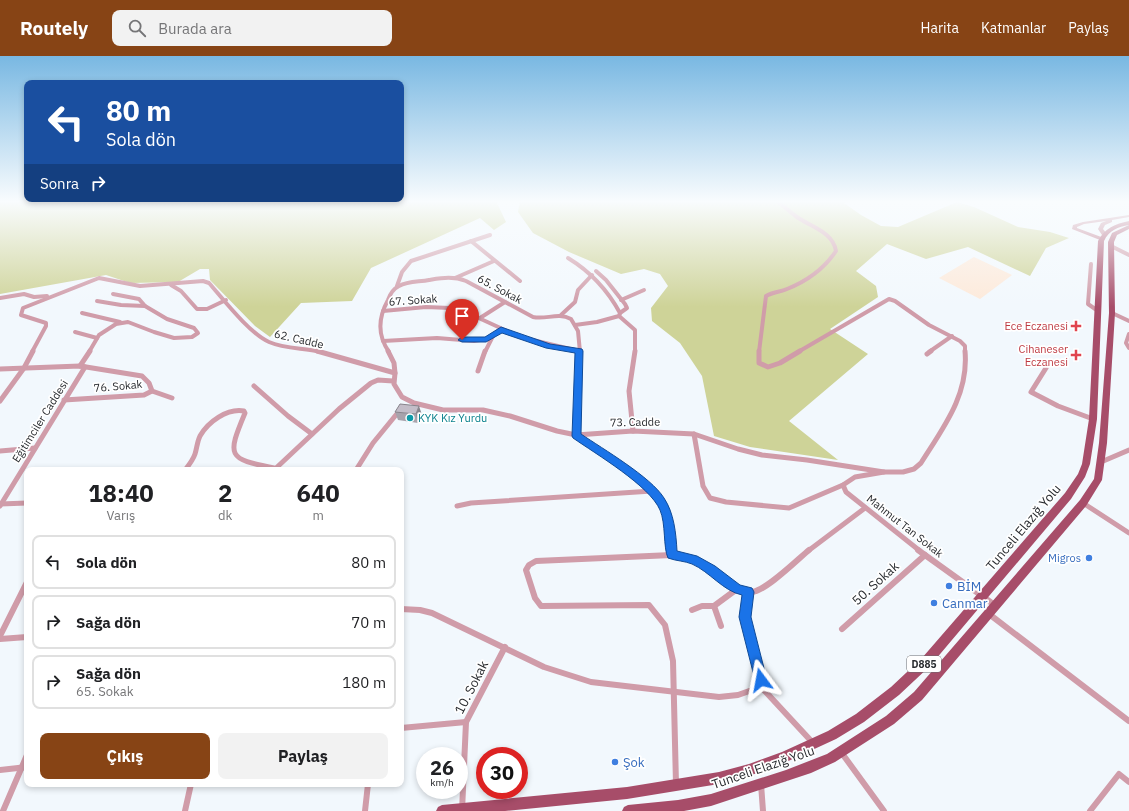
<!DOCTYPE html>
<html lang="tr">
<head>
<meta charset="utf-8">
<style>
  :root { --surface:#fff; --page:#f2f2f2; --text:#202124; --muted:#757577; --line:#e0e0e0; --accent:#874415 }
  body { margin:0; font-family:"IBM Plex Sans",sans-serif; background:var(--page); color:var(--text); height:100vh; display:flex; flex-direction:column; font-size:15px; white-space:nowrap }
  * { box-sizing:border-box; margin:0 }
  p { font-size:13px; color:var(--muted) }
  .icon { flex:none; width:22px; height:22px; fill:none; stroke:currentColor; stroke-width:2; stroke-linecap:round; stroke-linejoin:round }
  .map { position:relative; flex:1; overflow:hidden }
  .drawer { position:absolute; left:24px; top:411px; width:380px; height:320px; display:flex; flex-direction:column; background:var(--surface); border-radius:8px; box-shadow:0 2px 6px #0003 }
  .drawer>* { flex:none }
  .hud { position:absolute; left:24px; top:24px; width:380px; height:122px; border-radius:8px; box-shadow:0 2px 6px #0003; background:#1a4fa0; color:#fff; overflow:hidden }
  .speed { position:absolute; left:416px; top:691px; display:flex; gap:8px; font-size:20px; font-weight:700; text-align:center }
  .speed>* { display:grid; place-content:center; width:52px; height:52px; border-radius:50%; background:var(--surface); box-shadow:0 2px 6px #0003; line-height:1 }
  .speed small { font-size:10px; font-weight:400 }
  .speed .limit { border:6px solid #d22; background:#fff; color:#111 }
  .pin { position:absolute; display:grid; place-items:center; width:34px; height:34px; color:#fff; margin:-41px -17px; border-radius:50% 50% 50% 0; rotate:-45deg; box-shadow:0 0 4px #0007 }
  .pin .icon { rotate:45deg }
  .me { position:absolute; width:44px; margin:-22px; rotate:347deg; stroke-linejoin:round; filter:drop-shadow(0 0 3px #0008) }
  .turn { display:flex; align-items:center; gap:14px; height:84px; padding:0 16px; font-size:18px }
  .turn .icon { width:52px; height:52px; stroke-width:2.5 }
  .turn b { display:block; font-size:28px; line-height:34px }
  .then { display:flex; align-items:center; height:38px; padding:0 16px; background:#0003; gap:8px; font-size:15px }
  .eta { display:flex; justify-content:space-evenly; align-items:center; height:68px; text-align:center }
  .eta b { font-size:24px; font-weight:700; line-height:28px }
  .action { display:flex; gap:8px; margin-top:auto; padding:8px 16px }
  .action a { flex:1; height:46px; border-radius:8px; background:var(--accent); color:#fff; font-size:16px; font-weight:700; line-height:46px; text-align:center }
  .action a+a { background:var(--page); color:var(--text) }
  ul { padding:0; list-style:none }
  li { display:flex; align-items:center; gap:12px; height:54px; margin:0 8px 6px; padding:0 8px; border:2px solid var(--line); border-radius:8px }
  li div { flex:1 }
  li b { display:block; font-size:15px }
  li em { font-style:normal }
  header { display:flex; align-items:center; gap:24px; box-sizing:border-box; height:56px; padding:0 20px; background:var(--accent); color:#fff }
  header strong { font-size:19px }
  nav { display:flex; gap:22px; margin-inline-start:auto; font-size:14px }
  .search { width:280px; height:36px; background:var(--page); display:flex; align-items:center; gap:10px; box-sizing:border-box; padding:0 14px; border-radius:8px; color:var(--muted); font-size:15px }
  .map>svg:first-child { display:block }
  .education { fill:#fde9d9 }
  .green { fill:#ced398 }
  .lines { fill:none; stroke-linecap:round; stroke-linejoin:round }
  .street-far2 { stroke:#d09ca9; stroke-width:4 }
  .street-far1 { stroke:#d09ca9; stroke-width:5 }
  .street { stroke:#d09ca9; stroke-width:6 }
  .secondary { fill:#b96f83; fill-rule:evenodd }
  .primary { fill:#a74d69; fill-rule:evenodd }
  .wall { fill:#a8a3ac }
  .shaded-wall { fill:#88848c }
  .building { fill:#c3bdc8; stroke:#88848c }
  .route { fill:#1a73e8; stroke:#114b97 }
  .health-dot { fill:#e0444e; stroke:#fff; stroke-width:1.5 }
  .culture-dot { fill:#0f9aa8; stroke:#fff; stroke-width:1.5 }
  .shop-dot { fill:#3f7fe0; stroke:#fff; stroke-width:1.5 }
  .labels { text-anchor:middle; stroke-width:3.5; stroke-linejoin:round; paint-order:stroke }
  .shield { fill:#fff; stroke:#696b6e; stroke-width:1 }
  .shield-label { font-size:10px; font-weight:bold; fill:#292c30 }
  .street-label { font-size:11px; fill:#292c30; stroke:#fff }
  .health-label { font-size:11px; fill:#be3a42; stroke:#fff; text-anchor:end }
  .culture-label { font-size:11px; fill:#0d838f; stroke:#fff; text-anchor:start }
  .shop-label { font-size:11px; fill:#366cbe; stroke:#fff; text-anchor:end }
  .near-street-label { font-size:13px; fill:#292c30; stroke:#fff }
  .near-shop-label { font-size:13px; fill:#366cbe; stroke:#fff; text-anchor:start }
</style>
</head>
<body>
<header>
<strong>Routely</strong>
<div class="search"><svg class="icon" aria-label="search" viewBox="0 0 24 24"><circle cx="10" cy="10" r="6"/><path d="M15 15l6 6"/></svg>Burada ara</div>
<nav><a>Harita</a><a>Katmanlar</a><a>Paylaş</a></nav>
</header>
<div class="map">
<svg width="1129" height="755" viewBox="0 0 1129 755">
  <rect width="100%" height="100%" fill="#f2f8fd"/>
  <path class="education" d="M974,201L1012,219L980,243L939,222Z"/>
  <g class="green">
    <path d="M0,145H512L507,146L496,145L506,166L494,174L480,162L371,212L352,245L301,247L270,281L255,270L210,224L209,213H200L178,226L130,227L106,219L0,238Z"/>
    <path d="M520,145H845L844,147L861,159L881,170L898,171L957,146L974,151L1018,171L1050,176L1069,182L1046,192L1030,220L968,191L926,203L887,188L856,215L876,230L878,241L830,273L868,298L789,365L838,404L750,391L714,380L702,320L680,287L652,265L651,252L668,230L660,218L644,213L621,218L569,196L533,177L518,156Z"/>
  </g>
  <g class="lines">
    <g class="street-far2">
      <path d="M471,185L520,225"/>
      <path d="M1111,190L1129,199"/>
      <path d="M568,202C591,216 607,233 620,257L619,260L597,266L575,269"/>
      <path d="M1091,208L1088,248L1098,255"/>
      <path d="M596,215L606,224L625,248L627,252L620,257"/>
      <path d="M455,222L494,205"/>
      <path d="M171,229L181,235L197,253H207L226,244"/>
      <path d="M397,230L402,216L411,205L490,179"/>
      <path d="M113,238L139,243L145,250"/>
      <path d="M0,242L24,238L34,241L47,240"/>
      <path d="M621,244L644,234"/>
      <path d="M383,255L426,251L450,252L470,258L520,281L579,295"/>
      <path d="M82,257L120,266"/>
      <path d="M1112,257L1129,265"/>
      <path d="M561,259L575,246L578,234L592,219"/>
      <path d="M619,260L635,274V296"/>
      <path d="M480,262L505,246"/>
      <path d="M75,276L97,282"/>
      <path d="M1129,278L1126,287L1129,292"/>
      <path d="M383,285L437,282L474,285L486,283L501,274"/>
      <path d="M32,296L46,270V267L21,259L23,252L99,222L140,230L203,225L209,227C223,243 250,278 269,286C285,293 304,292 320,296"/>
      <path d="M89,296L99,279L116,268L128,266L154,276L174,282L192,281L198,277L194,272L167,263L145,250L121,249L97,245"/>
      <path d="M389,296C377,279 378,262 388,244C390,238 393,233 399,230C408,225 419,226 429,224C442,222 453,220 466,225L533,261C546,264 558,256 571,263L578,275L580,296"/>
      <path d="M485,296L493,280"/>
      <path d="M759,296L766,240C773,236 780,236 787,233C807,225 824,213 836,195C833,176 811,171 797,161C790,156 784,150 777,145"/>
      <path d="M798,296L889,243L895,245L929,269L960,285L965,290V296"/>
      <path d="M929,296L952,280"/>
    </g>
    <g class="street-far1">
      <path d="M317,295L395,317L394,328L402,341L414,347L443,354H483L510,360L557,375L576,379L633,375L694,378L738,393L762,399L807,404L884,416"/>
      <path d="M388,295L394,307L395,317"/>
      <path d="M759,295V307L768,311L780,307L800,295"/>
      <path d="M927,298L931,295"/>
      <path d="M80,310L90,295"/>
      <path d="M1046,312L1031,336L1058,350L1093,363"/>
      <path d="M0,313L80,310L142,320L149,327L152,335"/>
      <path d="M478,315L485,295"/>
      <path d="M254,330L288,360L312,378"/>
      <path d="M64,344L144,339L152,335L172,342"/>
      <path d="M0,345L24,312L33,295"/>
      <path d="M633,375L629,335L635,295"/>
      <path d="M694,378L703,430L710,442L726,446L789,452L843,429L855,421L884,416H903L914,413L921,407C943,372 969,339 965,295"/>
      <path d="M576,379L580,295"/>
      <path d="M576,379C601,395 648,421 662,447C670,462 671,479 672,495"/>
      <path d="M0,395L35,392"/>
      <path d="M1101,406L1129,394"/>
      <path d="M185,414C189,409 193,404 195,398C197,392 197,386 200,380C208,366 227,352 244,355L245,357C227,400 227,403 274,412"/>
      <path d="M274,414L339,353L371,327L378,324L393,325"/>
      <path d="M356,414L373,387L400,354"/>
      <path d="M843,429L846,436L920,495"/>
      <path d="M1083,447L1129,477"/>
      <path d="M0,448L27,447"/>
      <path d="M0,450L85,311"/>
      <path d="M457,450L471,447L652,435"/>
      <path d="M808,495L865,452"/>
    </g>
    <g class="street">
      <path d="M672,494V499"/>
      <path d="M918,494L996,550"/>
      <path d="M748,536L745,561L763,633L813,687"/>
      <path d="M714,550L721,570"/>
      <path d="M401,553L420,554L432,557L544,611L591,626L719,641L738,639L755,633H763"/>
      <path d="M692,554L702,550H714L737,533"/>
      <path d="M989,558L1129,665"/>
      <path d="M842,573L925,499"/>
      <path d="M0,580L27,526"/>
      <path d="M0,583L27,581"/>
      <path d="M401,672L466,666"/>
      <path d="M841,696L884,755"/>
      <path d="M0,714L27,711"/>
      <path d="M676,728L673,605L665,569L649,549L541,550L535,542L526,514L529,509L536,505L672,499C680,501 689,501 696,505C712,514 734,537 752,536C766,535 798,503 809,494"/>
      <path d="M761,728L763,755"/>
      <path d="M3,755L27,699"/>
      <path d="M185,755L191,728"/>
      <path d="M365,755L368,728"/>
      <path d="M462,755L466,666L505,591"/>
      <path d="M1090,755L1119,718L1129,726"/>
    </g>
    <path class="secondary" d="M1129,159V161L1112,164V166L1105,169L1103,173L1107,178L1104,180L1102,179L1098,173L1101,167L1106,165L1084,168L1077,171V172L1104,182V184H1100L1072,173L1073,169L1083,166Z"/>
    <g class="primary">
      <path d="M1129,165V169C1118,171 1109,174 1104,185L1097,363L1090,408L1085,421L1071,443L930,610L899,639L864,666L836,683L784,707L749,720L719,728L627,743L505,755H436L438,751L442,749L627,731L719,716L749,708L782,696L828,675L856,658L891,631L922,602L1065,437L1078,418L1082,408L1089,363L1098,185C1105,172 1115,168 1129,165Z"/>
      <path d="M1129,169V173L1117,179L1114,186L1115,257L1107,387L1102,424L1086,450L922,644L894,668L835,706L811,717L711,750L684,755H622L624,751L628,749L678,744L711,738L786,714L827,698L886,660L914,636L1080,444L1094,423L1099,387L1109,257L1108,186L1112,177Z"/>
    </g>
  </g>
  <path class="wall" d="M395,356L422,359L418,367L398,364Z"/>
  <path class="shaded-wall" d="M419,350L422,359L418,367L416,358Z"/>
  <path class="building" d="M400,348L419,350L416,358L395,356Z"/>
  <linearGradient id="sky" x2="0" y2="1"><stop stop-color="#79b8e2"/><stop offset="0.58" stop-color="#f9fcfe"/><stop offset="1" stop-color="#f9fcfe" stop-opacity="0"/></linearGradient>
  <rect width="1129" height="251" fill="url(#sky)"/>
  <path class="route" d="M501,271L550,288L582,293L583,295L581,378C603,393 651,421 664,442C674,457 676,477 677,495L697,500L715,510L740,529L752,532L754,536L751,561L767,624L765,628L761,630L757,628L755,624L739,561L742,539C723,535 710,516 692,508C685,505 676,505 668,502C663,491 666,468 660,454C650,430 596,398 573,382L572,380L575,297L546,292L502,277L486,286H462L458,284L462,281H485Z"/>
  <g class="health-dot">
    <path d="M1074 264h4v4h4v4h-4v4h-4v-4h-4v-4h4z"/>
    <path d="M1074 293h4v4h4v4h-4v4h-4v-4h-4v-4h4z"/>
  </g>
  <circle class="culture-dot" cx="410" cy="362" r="4"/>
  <g class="shop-dot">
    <circle cx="1089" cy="502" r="4"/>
    <circle cx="949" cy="530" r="4"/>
    <circle cx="934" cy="547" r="4"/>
    <circle cx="615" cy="706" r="4"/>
  </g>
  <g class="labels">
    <rect class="shield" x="907" y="600" width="34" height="16" rx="3"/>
    <g class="shield-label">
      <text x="924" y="612">D885</text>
    </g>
    <g class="street-label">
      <text transform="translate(500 233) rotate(28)" y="4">65. Sokak</text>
      <text transform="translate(413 244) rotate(-4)" y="4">67. Sokak</text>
      <text transform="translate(299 283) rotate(13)" y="4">62. Cadde</text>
      <text transform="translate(118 330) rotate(-5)" y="4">76. Sokak</text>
      <text transform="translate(40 365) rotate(-58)" y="4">Eğitimciler Caddesi</text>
      <text transform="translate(635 366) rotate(-1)" y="4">73. Cadde</text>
      <text transform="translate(905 470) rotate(38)" y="4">Mahmut Tan Sokak</text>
    </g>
    <g class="health-label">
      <text x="1068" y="274">Ece Eczanesi</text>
      <text x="1068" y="297">Cihaneser<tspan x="1068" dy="13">Eczanesi</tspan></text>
    </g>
    <g class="culture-label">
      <text x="418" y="366">KYK Kız Yurdu</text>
    </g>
    <g class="shop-label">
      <text x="1081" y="506">Migros</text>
    </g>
    <g class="near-street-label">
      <text transform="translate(1023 471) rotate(-50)" y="5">Tunceli Elazığ Yolu</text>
      <text transform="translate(875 527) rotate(-42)" y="5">50. Sokak</text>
      <text transform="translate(471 631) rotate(-63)" y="5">10. Sokak</text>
      <text transform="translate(763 711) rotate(-19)" y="5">Tunceli Elazığ Yolu</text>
    </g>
    <g class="near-shop-label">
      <text x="957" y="535">BİM</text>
      <text x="942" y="552">Canmar</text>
      <text x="623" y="711">Şok</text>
    </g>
  </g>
</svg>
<div class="speed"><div>26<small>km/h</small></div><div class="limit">30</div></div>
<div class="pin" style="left:462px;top:284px;background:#d93025"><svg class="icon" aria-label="arrive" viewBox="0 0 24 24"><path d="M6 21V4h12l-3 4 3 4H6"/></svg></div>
<svg class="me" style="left:761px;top:624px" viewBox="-20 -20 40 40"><path d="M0-17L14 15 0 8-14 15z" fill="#1a73e8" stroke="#fff" stroke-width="4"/></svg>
<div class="hud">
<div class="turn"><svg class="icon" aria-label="left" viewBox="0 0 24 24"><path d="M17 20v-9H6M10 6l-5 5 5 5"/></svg><div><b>80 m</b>Sola dön</div></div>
<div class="then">Sonra<svg class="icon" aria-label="right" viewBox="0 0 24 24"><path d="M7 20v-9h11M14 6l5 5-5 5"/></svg></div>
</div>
<section class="drawer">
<div class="eta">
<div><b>18:40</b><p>Varış</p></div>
<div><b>2</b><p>dk</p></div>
<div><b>640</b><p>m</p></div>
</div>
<ul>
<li><svg class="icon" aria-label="left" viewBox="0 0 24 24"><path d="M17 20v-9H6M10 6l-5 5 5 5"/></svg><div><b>Sola dön</b></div><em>80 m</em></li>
<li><svg class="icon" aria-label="right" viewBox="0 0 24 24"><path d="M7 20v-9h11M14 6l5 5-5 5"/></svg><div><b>Sağa dön</b></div><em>70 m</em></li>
<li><svg class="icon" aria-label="right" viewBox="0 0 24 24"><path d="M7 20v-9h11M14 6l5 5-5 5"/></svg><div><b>Sağa dön</b><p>65. Sokak</p></div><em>180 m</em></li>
</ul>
<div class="action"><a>Çıkış</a><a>Paylaş</a></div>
</section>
</div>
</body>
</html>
